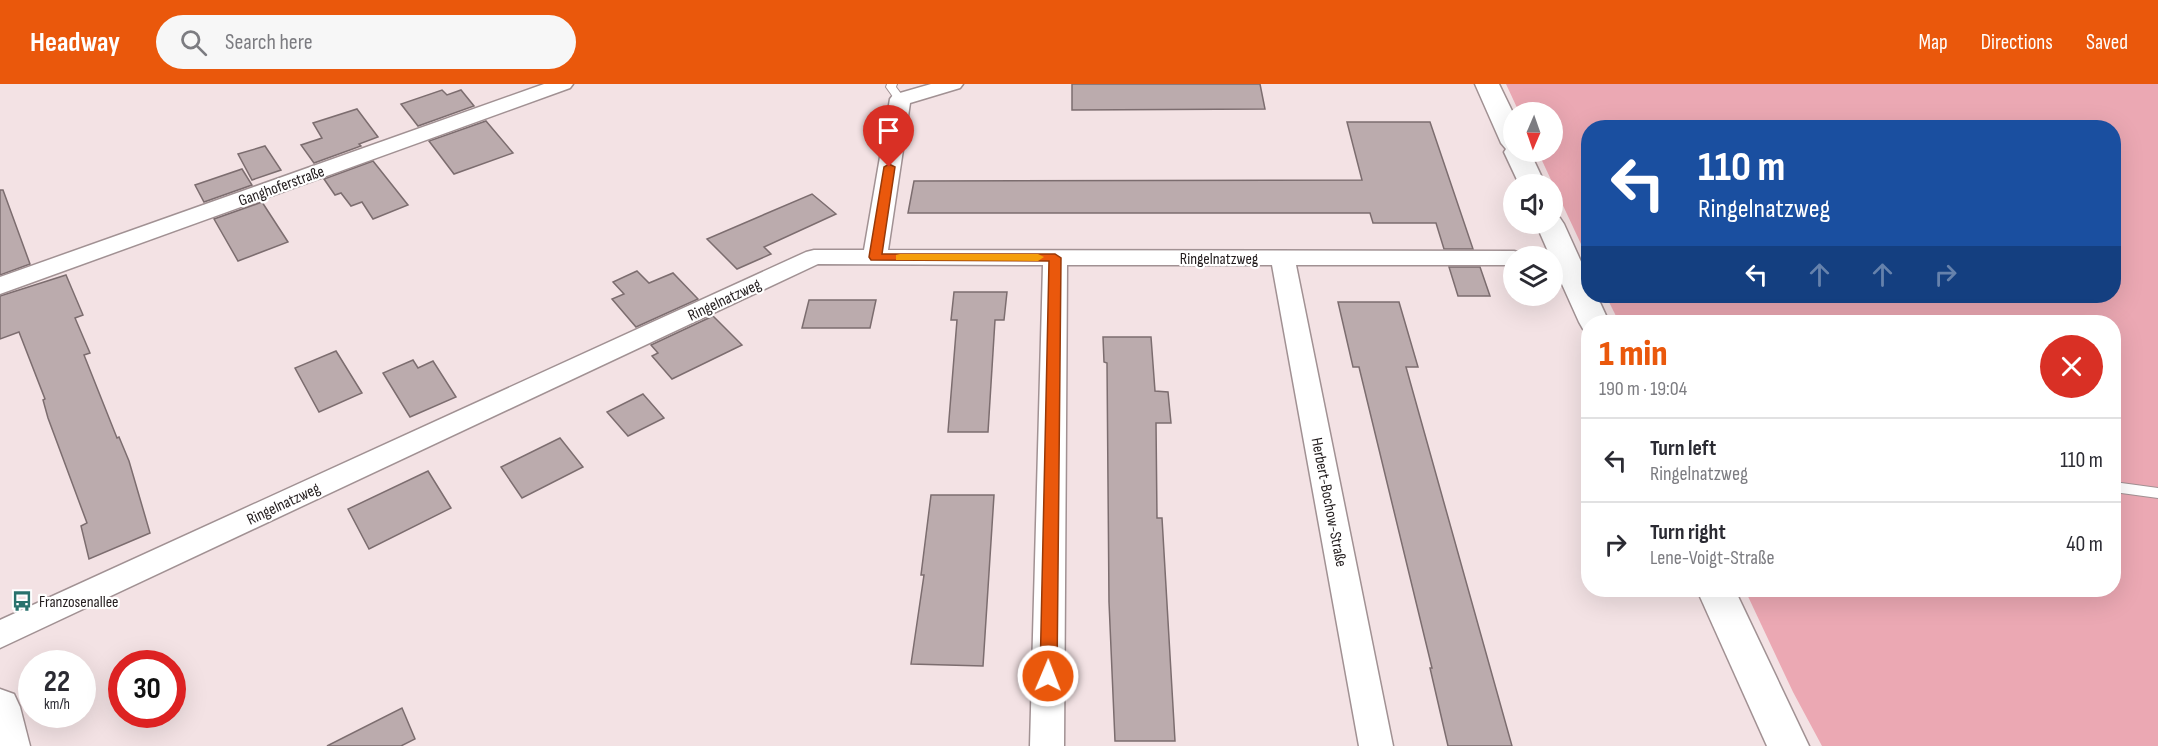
<!DOCTYPE html>
<html lang="en">
<head>
<meta charset="utf-8">
<style>
  :root { --surface:#fff; --page:#f7f7f7; --text:#2b2b33; --muted:#7c7c81; --line:#e1e1e2; --accent:#ea580c }
  body { margin:0; font-family:"Sofia Sans Condensed",sans-serif; background:var(--page); color:var(--text); height:100vh; display:flex; flex-direction:column; font-size:22px; white-space:nowrap }
  * { box-sizing:border-box; margin:0 }
  p { font-size:20px; color:var(--muted) }
  .icon { flex:none; width:33px; height:33px; fill:none; stroke:currentColor; stroke-width:2; stroke-linecap:round; stroke-linejoin:round }
  .map { position:relative; flex:1; overflow:hidden }
  .details { position:absolute; left:1581px; top:231px; width:540px; height:282px; display:flex; flex-direction:column; background:var(--surface); border-radius:24px; box-shadow:0 6px 24px #0002 }
  .details>* { flex:none }
  .guide { position:absolute; left:1581px; top:36px; width:540px; height:183px; border-radius:24px; box-shadow:0 6px 24px #0002; background:#1a4fa0; color:#fff; overflow:hidden }
  .needle { width:39px; rotate:182deg }
  .buttons { position:absolute; left:1503px; top:18px; display:grid; gap:12px }
  .buttons a { display:grid; place-items:center; width:60px; height:60px; border-radius:50%; background:var(--surface); box-shadow:0 6px 24px #0002; font-size:30px }
  .speed { position:absolute; left:18px; top:566px; display:flex; gap:12px; font-size:30px; font-weight:700; text-align:center }
  .speed>* { display:grid; place-content:center; width:78px; height:78px; border-radius:50%; background:var(--surface); box-shadow:0 6px 24px #0002; line-height:1 }
  .speed small { font-size:15px; font-weight:400 }
  .speed .limit { border:9px solid #d22; background:#fff; color:#111 }
  .pin { position:absolute; display:grid; place-items:center; width:51px; height:51px; color:#fff; margin:-62px -26px; border-radius:50% 50% 50% 0; rotate:-45deg; box-shadow:0 0 6px #0007 }
  .pin .icon { rotate:45deg }
  .me { position:absolute; width:66px; margin:-33px; rotate:1deg; stroke-linejoin:round; filter:drop-shadow(0 0 4px #0008) }
  .turn { display:flex; align-items:center; gap:21px; height:126px; padding:0 18px; font-size:27px }
  .turn .icon { width:78px; height:78px; stroke-width:2.5 }
  .turn b { display:block; font-size:42px; line-height:51px }
  .lanes { display:flex; align-items:center; height:57px; padding:0 18px; background:#0003; justify-content:center; gap:30px; direction:ltr }
  .lanes .off { opacity:.35 }
  .round { display:grid; place-items:center; flex:none; width:63px; height:63px; border-radius:32px; background:var(--page) }
  .head { display:flex; align-items:center; justify-content:space-between; height:102px; padding:0 18px }
  h1 { font-size:36px; font-weight:800; line-height:45px; color:var(--accent) }
  ul { padding:0; list-style:none }
  li { display:flex; align-items:center; gap:18px; height:84px; padding:0 18px; border-top:2px solid var(--line) }
  li div { flex:1 }
  li b { display:block; font-size:22px }
  li em { font-style:normal }
  header { display:flex; align-items:center; gap:36px; box-sizing:border-box; height:84px; padding:0 30px; background:var(--accent); color:#fff }
  header strong { font-size:28px }
  nav { display:flex; gap:33px; margin-inline-start:auto; font-size:21px }
  .search { width:420px; height:54px; background:var(--page); display:flex; align-items:center; gap:15px; box-sizing:border-box; padding:0 21px; border-radius:33px; color:var(--muted); font-size:22px }
  .map>svg:first-child { display:block }
  .green { fill:#eba8b3 }
  .building { fill:#bbabad; stroke:#7c6d6f; stroke-width:1.5 }
  .lines { fill:none; stroke-linecap:round; stroke-linejoin:round }
  .lane-casing { stroke:#a19193; stroke-width:2 }
  .street-casing { stroke:#a19193; stroke-width:3 }
  .secondary-casing { stroke:#a19193; stroke-width:3 }
  .primary-casing { stroke:#a19193; stroke-width:3 }
  .lane { fill:#fff; fill-rule:evenodd }
  .street { fill:#fff; fill-rule:evenodd }
  .secondary { fill:#fff; fill-rule:evenodd }
  .primary { fill:#fff; fill-rule:evenodd }
  .route { fill:#ea580c; stroke:#983908; stroke-width:1.5 }
  .slow { fill:#f59e0b }
  .labels { text-anchor:middle; stroke-width:4.5; stroke-linejoin:round; paint-order:stroke }
  .street-label { font-size:16px; fill:#211b1c; stroke:#fff }
  .poi-label { font-size:16px; fill:#211b1c; stroke:#fff; text-anchor:start }
</style>
</head>
<body>
<header>
<strong>Headway</strong>
<div class="search"><svg class="icon" aria-label="search" viewBox="0 0 24 24"><circle cx="10" cy="10" r="6"/><path d="M15 15l6 6"/></svg>Search here</div>
<nav><a>Map</a><a>Directions</a><a>Saved</a></nav>
</header>
<div class="map">
<svg width="2158" height="662" viewBox="0 0 2158 662">
  <rect width="100%" height="100%" fill="#f3e2e4"/>
  <path class="green" d="M1506,0H2158V662H1822L1793,608L1745,506H2114V238H1619L1606,212H2114V44H1588V175L1538,68H1552V28H1519Z"/>
  <g class="building">
    <path d="M1072,0H1260L1265,25L1072,26Z"/>
    <path d="M442,6L447,11L461,6L474,22L418,42L401,20Z"/>
    <path d="M357,25L378,53L359,60L361,62L314,79L301,61L322,54L313,39Z"/>
    <path d="M486,37L513,69L454,90L429,57Z"/>
    <path d="M1347,38H1430L1473,165H1444L1436,139H1373L1370,129H908L914,97L1362,96Z"/>
    <path d="M265,62L281,86L252,96L238,70Z"/>
    <path d="M373,77L408,121L373,135L362,118L351,122L341,109L335,111L324,95Z"/>
    <path d="M242,85L252,101L204,118L195,101Z"/>
    <path d="M0,106H3L30,180L0,191Z"/>
    <path d="M812,110L836,130L764,163L771,170L737,185L707,155Z"/>
    <path d="M262,118L288,158L238,177L214,135Z"/>
    <path d="M1449,183H1480L1490,212H1458Z"/>
    <path d="M637,187L649,199L673,189L698,215L636,243L612,215L624,210L613,198Z"/>
    <path d="M66,191L83,231L75,234L90,269L84,271L117,354L119,353L129,377L150,449L89,475L81,442L87,439L48,334L43,316L45,315L19,248L0,255V212Z"/>
    <path d="M954,208H1007L1004,236H995L988,348H948L957,236H951Z"/>
    <path d="M809,216H876L870,244H802Z"/>
    <path d="M1338,218H1399L1418,283H1406L1512,662H1448L1430,584H1432L1359,283H1353Z"/>
    <path d="M713,232L742,261L672,295L652,272L658,269L651,261Z"/>
    <path d="M1103,253H1151L1155,307L1168,308L1171,339H1156L1157,434H1162L1175,657H1115L1109,518L1107,279L1104,278Z"/>
    <path d="M336,267L362,309L319,328L295,284Z"/>
    <path d="M413,276L418,284L433,277L456,313L410,333L383,289Z"/>
    <path d="M643,310L664,334L628,352L607,328Z"/>
    <path d="M560,354L583,383L522,414L501,383Z"/>
    <path d="M428,387L451,424L369,465L348,425Z"/>
    <path d="M931,411H994L983,582L911,580L924,491H921Z"/>
    <path d="M402,624L415,655L401,662H327Z"/>
  </g>
  <g class="lines">
    <g class="lane-casing">
      <g id="lane">
        <path d="M887,0H897L896,3L905,15L904,17H896L886,3Z"/>
        <path d="M2114,398L2158,404V414L2114,408Z"/>
      </g>
    </g>
    <g class="street-casing">
      <g id="street">
        <path d="M544,0H573L570,4L0,210V193Z"/>
        <path d="M931,0H963L960,4L910,19L888,166L1514,167L1522,169L1525,172H1514V181H1296L1393,662H1359L1272,181H1067L1064,662H1030L1043,181L818,180L0,564V536L806,168L814,166H864L890,15L893,11Z"/>
      </g>
    </g>
    <g class="secondary-casing">
      <g id="secondary">
        <path d="M1475,0H1499L1514,31V68H1530L1545,100H1519L1504,68L1506,65L1501,59Z"/>
        <path d="M1552,132L1560,134L1564,140L1588,193V212H1597L1609,238H1588V247L1583,245L1579,238L1552,178V172H1550L1536,140H1552Z"/>
        <path d="M1697,506H1735L1809,662H1767Z"/>
      </g>
    </g>
    <g class="primary-casing">
      <path id="primary" d="M0,605L14,610L20,623L30,662H0Z"/>
    </g>
    <use href="#lane" class="lane"/>
    <use href="#street" class="street"/>
    <use href="#secondary" class="secondary"/>
    <use href="#primary" class="primary"/>
  </g>
  <path class="route" d="M889,80L895,83L882,170H1055L1061,174L1057,592L1054,597L1048,599L1043,597L1040,592L1049,177L871,176L869,173L884,83Z"/>
  <path class="slow" d="M900,170H1038L1044,173L1038,177L896,176V171Z"/>
  <defs>
    <g id="bus-bare" transform="scale(1.62)"><path d="M-5-6H5V4H4V6H2V4H-2V6H-4V4H-5ZM-3.5-4V0h7V-4ZM-3.5 1.2v1.5H-2V1.2ZM2 1.2v1.5H3.5V1.2Z" fill="#29726d" stroke="#fff" stroke-width="2.5" paint-order="stroke"/></g>
  </defs>
  <g fill-rule="evenodd">
    <use href="#bus-bare" x="22" y="517"/>
  </g>
  <g class="labels">
    <g class="street-label">
      <text transform="translate(281 101) rotate(-20)" y="6">Ganghoferstraße</text>
      <text x="1219" y="180">Ringelnatzweg</text>
      <text transform="translate(724 215) rotate(-25)" y="6">Ringelnatzweg</text>
      <text transform="translate(1330 418) rotate(79)" y="6">Herbert-Bochow-Straße</text>
      <text transform="translate(283 419) rotate(-25)" y="6">Ringelnatzweg</text>
    </g>
    <g class="poi-label">
      <text x="39" y="523">Franzosenallee</text>
    </g>
  </g>
</svg>
<div class="buttons">
<a><svg class="needle" viewBox="-14 -14 28 28"><path d="M0-13l5 13h-10z" fill="#e53935"/><path d="M0 13l5-13h-10z" fill="#7c7c81"/></svg></a>
<a><svg class="icon" aria-label="sound" viewBox="0 0 24 24"><path d="M4 9h4l5-4v14l-5-4H4zM17 9q2 3 0 6"/></svg></a>
<a><svg class="icon" aria-label="layers" viewBox="0 0 24 24"><path d="M12 4l9 5-9 5-9-5zM3 14l9 5 9-5"/></svg></a>
</div>
<div class="speed"><div>22<small>km/h</small></div><div class="limit">30</div></div>
<div class="pin" style="left:889px;top:83px;background:#d93025"><svg class="icon" aria-label="arrive" viewBox="0 0 24 24"><path d="M6 21V4h12l-3 4 3 4H6"/></svg></div>
<svg class="me" style="left:1048px;top:592px" viewBox="-20 -20 40 40"><circle r="17" fill="#ea580c" stroke="#fff" stroke-width="3"/><path d="M0-11L8 9 0 5-8 9z" fill="#fff"/></svg>
<div class="guide">
<div class="turn"><svg class="icon" aria-label="left" viewBox="0 0 24 24"><path d="M17 20v-9H6M10 6l-5 5 5 5"/></svg><div><b>110 m</b>Ringelnatzweg</div></div>
<div class="lanes"><svg class="icon" aria-label="left" viewBox="0 0 24 24"><path d="M17 20v-9H6M10 6l-5 5 5 5"/></svg><svg class="icon off" aria-label="ahead" viewBox="0 0 24 24"><path d="M12 20V5M6 11l6-6 6 6"/></svg><svg class="icon off" aria-label="ahead" viewBox="0 0 24 24"><path d="M12 20V5M6 11l6-6 6 6"/></svg><svg class="icon off" aria-label="right" viewBox="0 0 24 24"><path d="M7 20v-9h11M14 6l5 5-5 5"/></svg></div>
</div>
<section class="details">
<div class="head"><div><h1>1 min</h1><p>190 m · 19:04</p></div><a class="round" style="background:#d93025;color:#fff"><svg class="icon" aria-label="close" viewBox="0 0 24 24"><path d="M6 6l12 12M18 6L6 18"/></svg></a></div>
<ul>
<li><svg class="icon" aria-label="left" viewBox="0 0 24 24"><path d="M17 20v-9H6M10 6l-5 5 5 5"/></svg><div><b>Turn left</b><p>Ringelnatzweg</p></div><em>110 m</em></li>
<li><svg class="icon" aria-label="right" viewBox="0 0 24 24"><path d="M7 20v-9h11M14 6l5 5-5 5"/></svg><div><b>Turn right</b><p>Lene-Voigt-Straße</p></div><em>40 m</em></li>
</ul>
</section>
</div>
</body>
</html>
